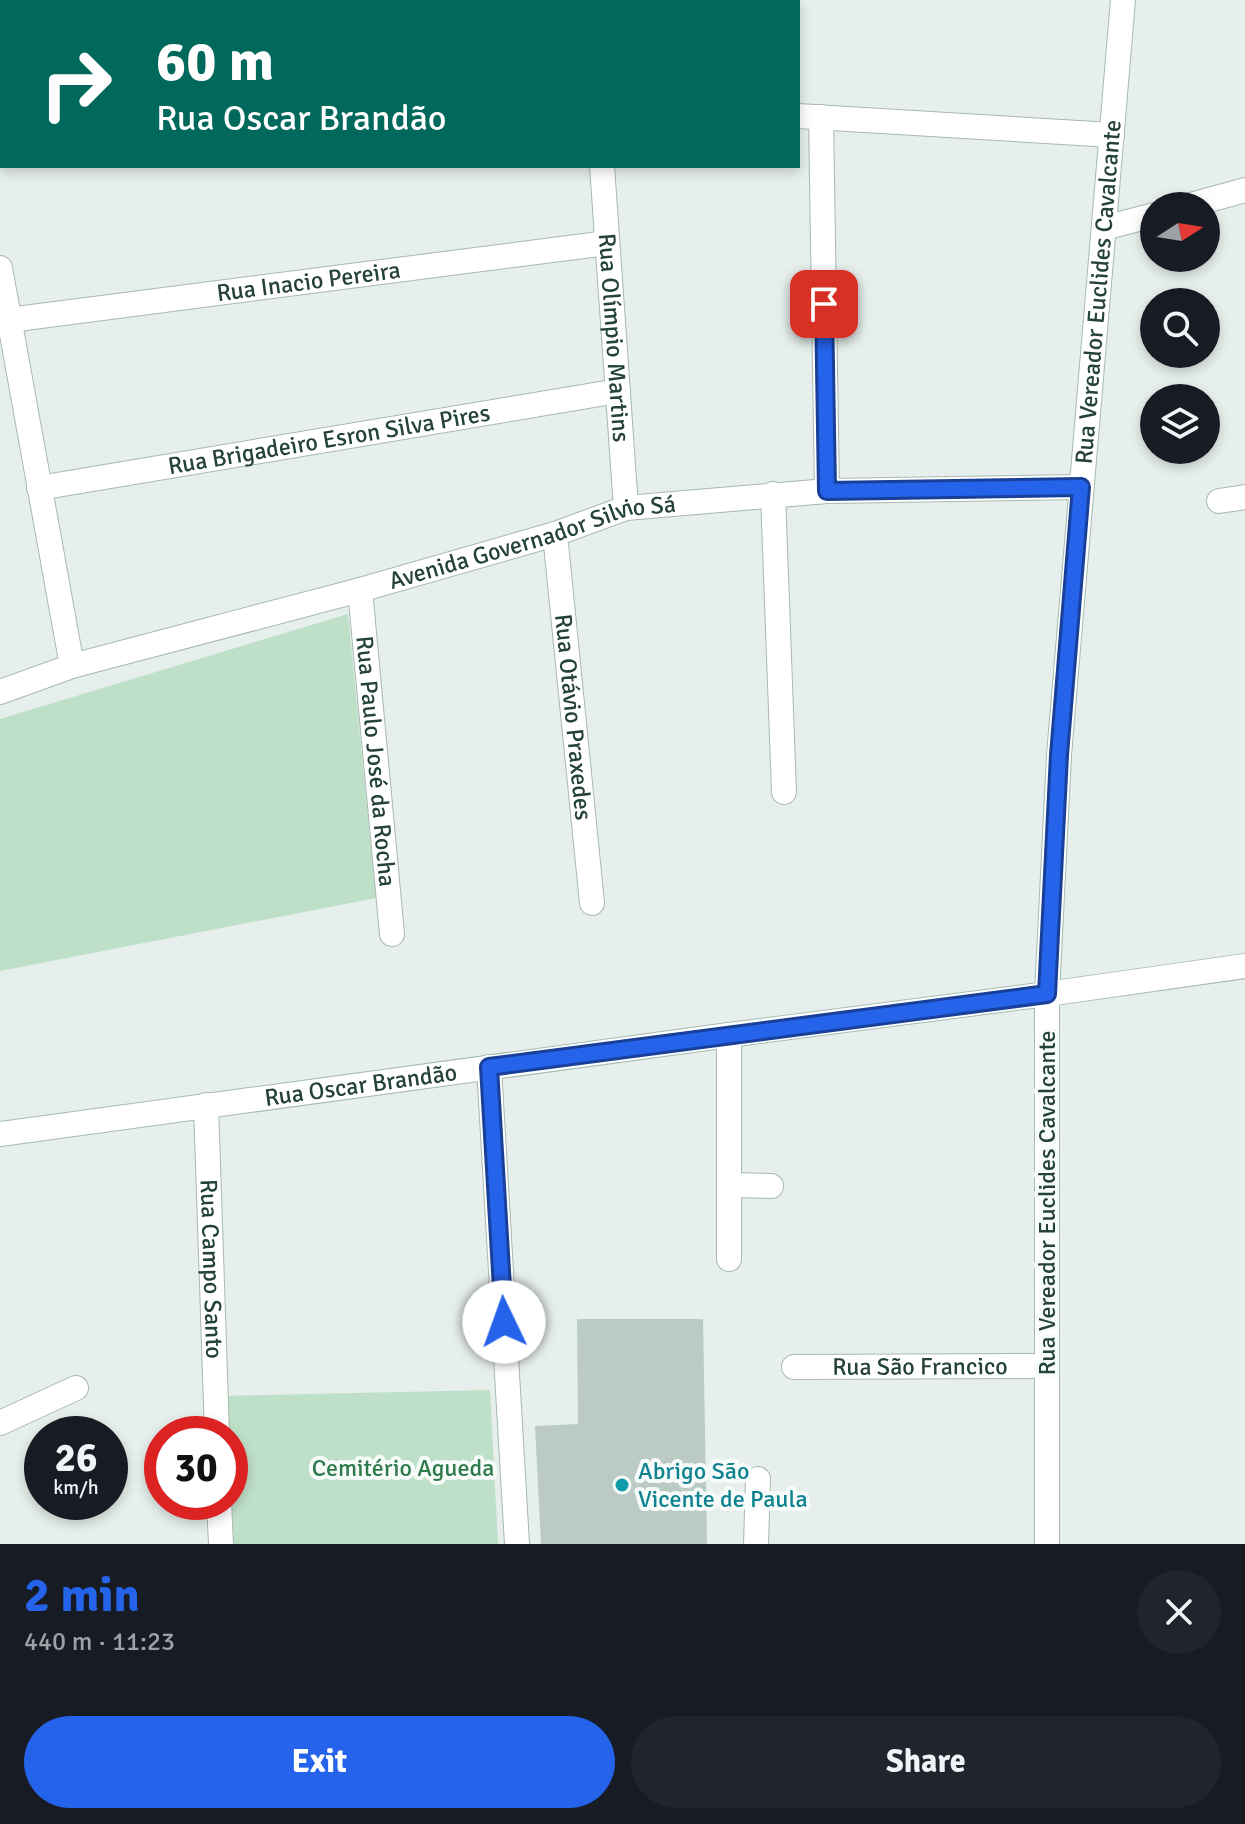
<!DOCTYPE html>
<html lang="en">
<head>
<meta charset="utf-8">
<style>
  :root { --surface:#171b24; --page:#20242c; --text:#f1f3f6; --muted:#9ea1a6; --accent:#2563eb }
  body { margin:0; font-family:Signika,sans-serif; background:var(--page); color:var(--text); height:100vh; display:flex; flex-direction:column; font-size:30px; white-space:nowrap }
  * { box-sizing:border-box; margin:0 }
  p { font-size:26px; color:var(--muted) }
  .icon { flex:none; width:44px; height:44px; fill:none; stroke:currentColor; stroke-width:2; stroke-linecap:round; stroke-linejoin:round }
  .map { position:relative; height:1544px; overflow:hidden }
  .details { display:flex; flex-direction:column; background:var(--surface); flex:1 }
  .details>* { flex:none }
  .banner { position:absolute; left:0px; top:0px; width:800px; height:168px; box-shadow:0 4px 12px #0003; background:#00695c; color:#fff; overflow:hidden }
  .needle { width:52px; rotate:78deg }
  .controls { position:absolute; left:1140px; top:192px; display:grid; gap:16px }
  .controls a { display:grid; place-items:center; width:80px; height:80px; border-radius:50%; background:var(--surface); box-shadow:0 4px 12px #0003; font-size:40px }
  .speed { position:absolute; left:24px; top:1416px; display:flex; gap:16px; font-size:40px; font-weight:700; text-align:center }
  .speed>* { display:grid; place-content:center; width:104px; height:104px; border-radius:50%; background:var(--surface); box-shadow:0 4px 12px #0003; line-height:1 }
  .speed small { font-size:20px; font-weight:400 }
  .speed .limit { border:12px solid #d22; background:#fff; color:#111 }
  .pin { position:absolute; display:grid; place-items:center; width:68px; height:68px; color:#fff; margin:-34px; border-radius:16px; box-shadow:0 4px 12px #0006 }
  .me { position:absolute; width:88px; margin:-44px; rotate:357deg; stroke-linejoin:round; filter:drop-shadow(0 0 6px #0008) }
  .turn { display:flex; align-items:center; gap:28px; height:168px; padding:0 24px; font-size:36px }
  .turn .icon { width:104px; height:104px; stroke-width:2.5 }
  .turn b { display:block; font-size:56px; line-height:68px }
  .round { display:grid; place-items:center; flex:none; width:84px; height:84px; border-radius:42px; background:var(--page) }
  .summary { display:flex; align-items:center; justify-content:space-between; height:136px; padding:0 24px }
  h1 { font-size:48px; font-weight:800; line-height:60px; color:var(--accent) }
  .primary-button { display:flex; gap:16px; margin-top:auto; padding:16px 24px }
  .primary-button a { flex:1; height:92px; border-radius:48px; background:var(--accent); color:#fff; font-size:32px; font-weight:800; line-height:92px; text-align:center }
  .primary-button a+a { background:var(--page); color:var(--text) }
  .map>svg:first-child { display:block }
  .green { fill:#bfe0c8 }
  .building { fill:#bbcac4 }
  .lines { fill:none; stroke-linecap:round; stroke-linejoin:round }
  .street-casing { stroke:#a8b8b2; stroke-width:26 }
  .secondary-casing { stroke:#a4bbb3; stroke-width:26 }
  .street { stroke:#fff; stroke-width:24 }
  .secondary { stroke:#fff; stroke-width:24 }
  .route-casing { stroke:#184099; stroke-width:20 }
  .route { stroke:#2563eb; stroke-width:14 }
  .culture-dot { fill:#0f9aa8; stroke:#f7fbf9; stroke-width:3 }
  .labels { text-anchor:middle; stroke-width:8; stroke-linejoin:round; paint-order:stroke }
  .street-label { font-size:24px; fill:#24423a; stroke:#f7fbf9 }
  .park-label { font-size:24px; fill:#2d7a4b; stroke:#f7fbf9 }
  .culture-label { font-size:24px; fill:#0d838f; stroke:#f7fbf9; text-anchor:start }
</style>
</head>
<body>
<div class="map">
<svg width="1245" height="1544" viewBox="0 0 1245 1544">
  <rect width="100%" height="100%" fill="#e6efeb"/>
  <g class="green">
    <path d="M348,614L376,898L0,971V719Z"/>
    <path d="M490,1390L498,1544H229L230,1434H225L224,1396Z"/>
  </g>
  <path class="building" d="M577,1319H703L707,1544H541L535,1426L578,1424Z"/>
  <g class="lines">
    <g class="street-casing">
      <g id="street">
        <path d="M591,0V2"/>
        <path d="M798,116L1112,135"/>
        <path d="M821,117L827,491"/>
        <path id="s1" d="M602,166L626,508"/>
        <path d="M1187,206L1245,190"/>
        <path d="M1104,228L1154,215"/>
        <path d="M0,268L72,666"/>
        <path id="s2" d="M9,320L607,243"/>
        <path id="s3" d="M39,488L618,391"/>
        <path d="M773,494L784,792"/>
        <path d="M1219,501L1245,497"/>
        <path id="s4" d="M555,534L592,903"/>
        <path id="s5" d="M360,590L392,934"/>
        <path id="s6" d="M0,692L72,666L360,590L555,534L626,508L827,491L1081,487"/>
        <path d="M1047,994L1245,966"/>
        <path d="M729,1035V1259"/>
        <path d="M489,1067L517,1544"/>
        <path id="s7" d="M206,1105L217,1434"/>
        <path d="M729,1185L771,1186"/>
        <path id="s8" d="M794,1367L1046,1366"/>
        <path d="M0,1423L76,1388"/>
        <path d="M219,1502L221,1544"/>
        <path d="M756,1544L758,1479"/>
      </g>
    </g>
    <g class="secondary-casing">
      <g id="secondary">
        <path id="s9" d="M0,1134L729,1035L1047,994"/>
        <path id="s10" d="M1047,1544V994L1059,755L1123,0"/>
      </g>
    </g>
    <use href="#street" class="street"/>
    <use href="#secondary" class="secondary"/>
  </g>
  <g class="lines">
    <g class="route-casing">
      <path id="route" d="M504,1322L489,1067L1047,994L1059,755L1081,487L827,491L824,304"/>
    </g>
    <use href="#route" class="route"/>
  </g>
  <circle class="culture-dot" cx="622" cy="1485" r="8"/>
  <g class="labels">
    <g class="street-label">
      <text dy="8" stroke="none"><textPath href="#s2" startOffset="302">Rua Inacio Pereira</textPath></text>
      <text dy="8" stroke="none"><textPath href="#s10" startOffset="1254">Rua Vereador Euclides Cavalcante</textPath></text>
      <text dy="8" stroke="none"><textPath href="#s1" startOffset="172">Rua Olímpio Martins</textPath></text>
      <text dy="8" stroke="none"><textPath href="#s3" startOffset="294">Rua Brigadeiro Esron Silva Pires</textPath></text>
      <text dy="8" stroke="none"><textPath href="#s6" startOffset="554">Avenida Governador Silvio Sá</textPath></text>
      <text dy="8" stroke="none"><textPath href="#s4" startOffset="184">Rua Otávio Praxedes</textPath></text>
      <text dy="8" stroke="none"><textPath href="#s5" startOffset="172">Rua Paulo José da Rocha</textPath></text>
      <text dy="8" stroke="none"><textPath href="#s9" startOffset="364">Rua Oscar Brandão</textPath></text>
      <text transform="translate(1047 1203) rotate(-90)" y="8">Rua Vereador Euclides Cavalcante</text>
      <text dy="8" stroke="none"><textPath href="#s7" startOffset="164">Rua Campo Santo</textPath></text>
      <text dy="8" stroke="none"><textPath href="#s8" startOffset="126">Rua São Francico</textPath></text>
    </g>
    <g class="park-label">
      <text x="403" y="1476">Cemitério Agueda</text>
    </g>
    <g class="culture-label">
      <text x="638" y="1479">Abrigo São<tspan x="638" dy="28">Vicente de Paula</tspan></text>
    </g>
  </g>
</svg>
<div class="controls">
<a><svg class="needle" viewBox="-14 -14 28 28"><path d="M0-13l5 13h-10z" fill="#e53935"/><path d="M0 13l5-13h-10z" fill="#9ea1a6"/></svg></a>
<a><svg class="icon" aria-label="search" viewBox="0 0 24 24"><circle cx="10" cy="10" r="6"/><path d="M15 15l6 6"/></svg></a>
<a><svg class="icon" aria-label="layers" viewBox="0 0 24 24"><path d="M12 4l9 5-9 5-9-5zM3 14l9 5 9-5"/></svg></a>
</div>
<div class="speed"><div>26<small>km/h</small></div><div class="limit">30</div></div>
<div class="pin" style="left:824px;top:304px;background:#d93025"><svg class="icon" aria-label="arrive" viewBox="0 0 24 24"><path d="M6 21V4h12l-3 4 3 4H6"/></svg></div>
<svg class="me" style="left:504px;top:1322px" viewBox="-20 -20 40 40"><circle r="19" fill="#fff"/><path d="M0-13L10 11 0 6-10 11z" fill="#2563eb"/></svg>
<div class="banner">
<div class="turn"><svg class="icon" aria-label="right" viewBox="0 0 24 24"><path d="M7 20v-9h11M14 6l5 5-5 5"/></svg><div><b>60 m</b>Rua Oscar Brandão</div></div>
</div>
</div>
<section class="details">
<div class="summary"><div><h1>2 min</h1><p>440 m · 11:23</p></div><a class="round"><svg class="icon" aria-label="close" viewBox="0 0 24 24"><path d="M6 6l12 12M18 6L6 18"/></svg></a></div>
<div class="primary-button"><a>Exit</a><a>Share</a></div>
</section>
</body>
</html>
